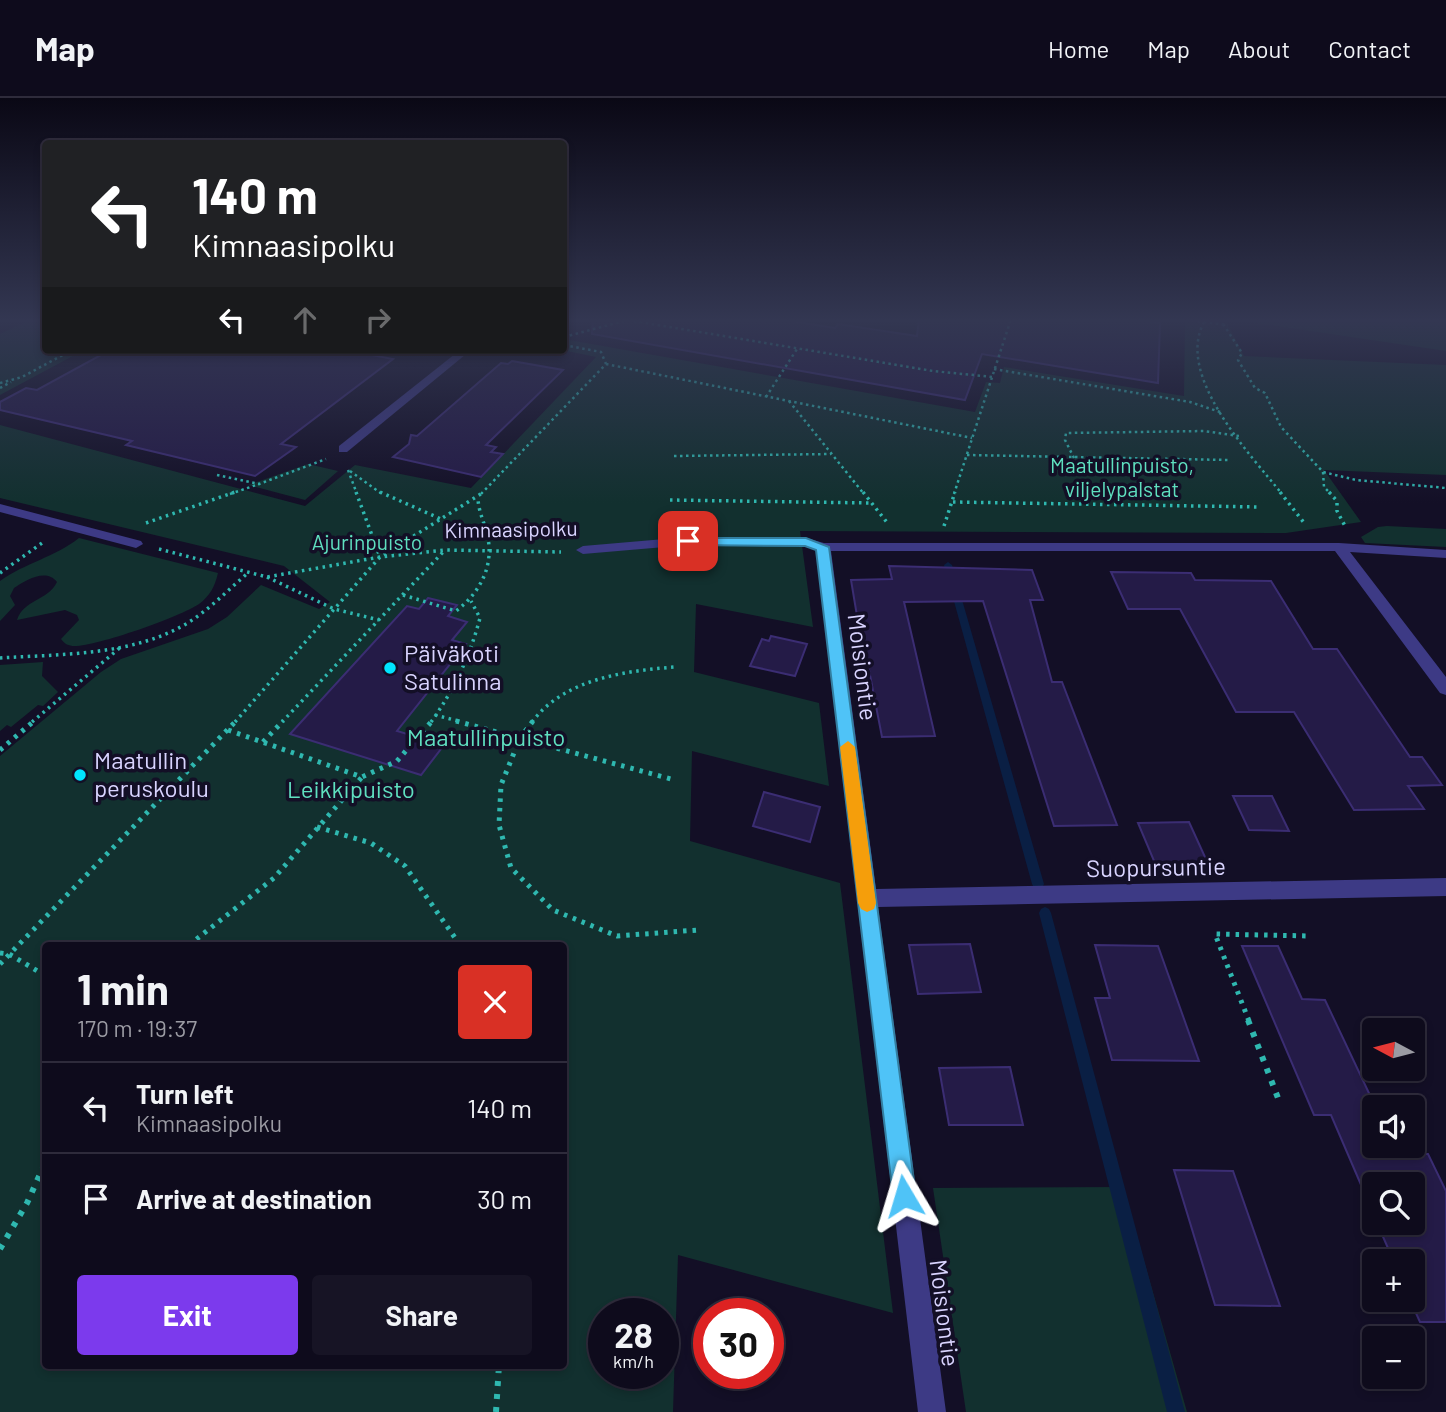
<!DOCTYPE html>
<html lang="en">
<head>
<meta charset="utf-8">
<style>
  :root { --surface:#0e0b1c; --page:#171425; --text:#f1f3f6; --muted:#9b9ba3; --line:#2e2b3b; --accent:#7c3aed }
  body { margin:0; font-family:Barlow,sans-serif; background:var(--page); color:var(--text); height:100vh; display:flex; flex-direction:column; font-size:26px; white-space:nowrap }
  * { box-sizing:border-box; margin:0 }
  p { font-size:23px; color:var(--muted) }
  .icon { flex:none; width:38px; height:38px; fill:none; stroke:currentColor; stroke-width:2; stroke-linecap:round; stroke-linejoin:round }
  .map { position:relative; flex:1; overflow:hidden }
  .details { position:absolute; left:42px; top:844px; width:525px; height:427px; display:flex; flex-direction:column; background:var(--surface); border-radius:7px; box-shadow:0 4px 10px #0003,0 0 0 2px var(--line) }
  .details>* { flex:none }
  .top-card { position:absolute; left:42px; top:42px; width:525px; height:214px; border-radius:7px; box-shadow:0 4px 10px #0003,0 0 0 2px var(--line); background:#202124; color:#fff; overflow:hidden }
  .needle { width:46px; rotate:277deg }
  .tools { position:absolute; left:1362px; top:920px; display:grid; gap:14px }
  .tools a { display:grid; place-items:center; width:63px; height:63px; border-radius:7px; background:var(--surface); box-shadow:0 4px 10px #0003,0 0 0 2px var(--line); font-size:35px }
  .speed { position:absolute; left:588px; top:1200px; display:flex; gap:14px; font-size:35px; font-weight:700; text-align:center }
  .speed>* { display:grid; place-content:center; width:91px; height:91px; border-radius:50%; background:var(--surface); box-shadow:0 4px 10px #0003,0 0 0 2px var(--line); line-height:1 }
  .speed small { font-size:18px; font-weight:400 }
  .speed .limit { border:10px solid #d22; background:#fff; color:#111 }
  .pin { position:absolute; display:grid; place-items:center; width:60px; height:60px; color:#fff; margin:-30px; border-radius:14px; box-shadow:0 4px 10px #0006 }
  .me { position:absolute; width:77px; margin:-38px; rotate:353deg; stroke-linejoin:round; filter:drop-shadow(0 0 5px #0008) }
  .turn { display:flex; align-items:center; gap:24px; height:147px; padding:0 35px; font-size:32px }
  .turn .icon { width:91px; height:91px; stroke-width:2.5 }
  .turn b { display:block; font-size:49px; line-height:60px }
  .lanes { display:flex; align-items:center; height:66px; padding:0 35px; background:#0003; justify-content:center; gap:35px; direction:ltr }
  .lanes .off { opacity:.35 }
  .round { display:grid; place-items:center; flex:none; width:74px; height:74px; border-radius:7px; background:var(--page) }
  .summary { display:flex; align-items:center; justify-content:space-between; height:119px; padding:0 35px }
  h1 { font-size:42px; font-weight:700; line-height:52px }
  .cta { display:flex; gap:14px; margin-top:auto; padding:14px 35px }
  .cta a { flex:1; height:80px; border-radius:7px; background:var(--accent); color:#fff; font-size:28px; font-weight:700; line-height:80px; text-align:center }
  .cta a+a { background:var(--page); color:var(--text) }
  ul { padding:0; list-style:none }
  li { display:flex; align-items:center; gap:21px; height:91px; padding:0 35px; border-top:2px solid var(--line) }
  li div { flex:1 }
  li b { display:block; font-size:26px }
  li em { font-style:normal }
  header { display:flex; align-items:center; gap:42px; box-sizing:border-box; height:98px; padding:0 35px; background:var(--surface); border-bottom:2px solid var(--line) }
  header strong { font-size:33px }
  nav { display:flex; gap:38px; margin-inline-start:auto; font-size:24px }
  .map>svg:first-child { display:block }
  .green { fill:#12302f; fill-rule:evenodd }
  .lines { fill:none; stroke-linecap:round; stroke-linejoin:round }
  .stream { fill:#0a1f44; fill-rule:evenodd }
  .building { fill:#241b47; stroke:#3b2d73; stroke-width:2 }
  .path-far3 { stroke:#2fb8b0; stroke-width:2.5; stroke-dasharray:2.5 3.5; stroke-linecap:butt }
  .path-far2 { stroke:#2fb8b0; stroke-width:3.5; stroke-dasharray:2.5 4.5; stroke-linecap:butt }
  .path-far1 { stroke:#2fb8b0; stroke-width:5; stroke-dasharray:3.5 6; stroke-linecap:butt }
  .path { stroke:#2fb8b0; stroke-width:6; stroke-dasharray:5 8; stroke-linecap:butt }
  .minor { fill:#3d3a85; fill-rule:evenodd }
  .route { fill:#4fc3f7; stroke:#337fa1; stroke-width:2 }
  .slow { fill:#f59e0b }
  .poi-dot { fill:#00e5ff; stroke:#130f26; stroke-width:2.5 }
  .labels { text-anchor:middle; stroke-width:7; stroke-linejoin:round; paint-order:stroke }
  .far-park-label { font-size:21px; fill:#5fe0c0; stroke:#130f26 }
  .far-street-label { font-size:21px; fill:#d9d4ff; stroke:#130f26 }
  .poi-label { font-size:24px; fill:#d9d4ff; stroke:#130f26; text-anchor:start }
  .street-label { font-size:24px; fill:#d9d4ff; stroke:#130f26 }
  .park-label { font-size:24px; fill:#5fe0c0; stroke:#130f26 }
</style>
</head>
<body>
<header>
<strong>Map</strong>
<nav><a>Home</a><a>Map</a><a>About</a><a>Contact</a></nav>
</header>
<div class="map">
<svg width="1446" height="1314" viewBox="0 0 1446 1314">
  <rect width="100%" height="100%" fill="#130f26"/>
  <g class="green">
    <path d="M31,221H45L46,252H84L0,297V236Z"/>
    <path d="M1185,221H1225L1244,258L1446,267V377L1324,372L1361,424L1286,435L800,433L813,529L696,506L694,574L819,605L829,688L692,653L690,743L840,785L893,1215L678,1157L673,1314H0V658L101,574L121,561L208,531L227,519L261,487L319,511L330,504L284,468L0,400V327L305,408L355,367L471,390L596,259L562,252L569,242L975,314L986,284L1000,285L1004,269L1184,298ZM46,847H564V1267H46ZM604,1216H663V1276H604Z"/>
    <path d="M1229,221H1446V253Z"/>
    <path d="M308,366L338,373L305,402L248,387Z"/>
    <path d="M1387,428L1446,431V449L1365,445L1361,439L1378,429Z"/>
    <path d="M79,440L218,475C215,488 210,498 199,506C180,519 97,548 75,548C68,548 65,546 61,541L79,522L77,517L65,512L17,522C24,501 48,503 57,484C46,470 26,482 14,490L10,498L15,507L0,523V483C25,465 55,459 79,440Z"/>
    <path d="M43,564L42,578L58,594L43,608L38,607L11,629L7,627L0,633V567Z"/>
    <path d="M1123,1089L1187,1314H966L933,1090Z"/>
  </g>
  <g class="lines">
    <g class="stream">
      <path d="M948,464L952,467L1044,786L1042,790L1038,791L1034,790L1032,786L944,467Z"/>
      <path d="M1045,809L1049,811L1051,815L1185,1314H1167L1039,815L1041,811Z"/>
    </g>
  </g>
  <g class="building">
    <path d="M593,221H779L835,230L838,226L917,238L919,221H1133L1160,225L1158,285L982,256L965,302L592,236Z"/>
    <path d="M110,252H345L393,261L281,346L296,349L255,378L126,347L132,343L0,312V304L26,290L37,292Z"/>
    <path d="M512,263L563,272L486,347L496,349L491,354L503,356L481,379L393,359L409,346L411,337L417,338L501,265L508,266Z"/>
    <path d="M889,468L1032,472L1043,502H1030L1052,584H1062L1117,727L1054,728L983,503L904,504L935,638L882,639L869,572H866L851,482L892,481Z"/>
    <path d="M1111,474L1191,475L1195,482L1271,483L1313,551H1337L1410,659H1422L1442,687L1408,688L1424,711L1354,712L1294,614H1236L1180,511H1128Z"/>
    <path d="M428,500L457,507L448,518L467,524L452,542L466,546L397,633L444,647L421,677L290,636L407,508L419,511Z"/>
    <path d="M771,538L807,546L795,578L750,568L762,541L769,543Z"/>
    <path d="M764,694L820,709L810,744L753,728Z"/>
    <path d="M1233,698H1272L1289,733L1249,732Z"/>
    <path d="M1189,724L1210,770H1157L1138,725Z"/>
    <path d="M970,846L981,894L918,896L909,847Z"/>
    <path d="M1095,847L1158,848L1199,963L1112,962L1095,900H1110Z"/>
    <path d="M1242,848H1278L1302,901L1325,902L1376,1010L1374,1048H1394L1397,1055L1428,1056L1446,1093V1224H1420L1410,1202L1412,1164H1394L1377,1125H1412V1087H1374V1117L1331,1017H1314Z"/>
    <path d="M1010,969L1023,1027H949L939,970Z"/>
    <path d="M1174,1072L1233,1073L1280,1208L1215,1207Z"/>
  </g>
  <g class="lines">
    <g class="path-far3">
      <path d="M1180,221L1228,227"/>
      <path d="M1220,221L1242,255L1238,262L1255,290L1265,295L1281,329L1323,374L1356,382L1446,390"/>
      <path d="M628,222L933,273L993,279"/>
      <path d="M1204,224C1175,278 1250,356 1282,396"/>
      <path d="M564,239L631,221"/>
      <path d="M395,252L424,257"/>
      <path d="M606,266L972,340"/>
      <path d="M994,271L1190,304L1223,315"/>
      <path d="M0,285L22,279L72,252"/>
      <path d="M0,290L11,284"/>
      <path d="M766,299L797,251"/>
      <path d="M789,303L864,396"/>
      <path d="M967,357L1229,362"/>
      <path d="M674,358L831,356"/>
      <path d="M1074,360L1065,342L1066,335L1204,333L1239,338"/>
      <path d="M348,372L357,396"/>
      <path d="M350,373L382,396"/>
      <path d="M1323,374L1324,389L1331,396"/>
      <path d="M217,377L259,386L326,361"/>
      <path d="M230,396L259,386"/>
      <path d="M481,396L606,266L601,254L564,247"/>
      <path d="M954,396L1011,221"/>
    </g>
    <g class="path-far2">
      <path d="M356,394L380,459"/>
      <path d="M380,394L441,421"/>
      <path d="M863,394L889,427"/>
      <path d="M1280,394L1305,426"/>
      <path d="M1329,394L1337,403V413L1345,428"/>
      <path d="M670,402L871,405"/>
      <path d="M953,404L1260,409"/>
      <path d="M146,425L235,394"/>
      <path d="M944,428L955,394"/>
      <path d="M159,451L267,479L380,459L445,452L561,454"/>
      <path d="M0,475L42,445"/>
      <path d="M267,479L334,511L379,522"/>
      <path d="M403,497L456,513C480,495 495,467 487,436C484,423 478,413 478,399"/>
      <path d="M0,560C61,556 131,558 186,526C209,512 228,492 249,474"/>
      <path d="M435,617L462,624"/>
      <path d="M32,624L122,548"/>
      <path d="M235,624L380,459L484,394"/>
      <path d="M282,624L445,452"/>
      <path d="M431,624C454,592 470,558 480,520L471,503"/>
      <path d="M532,624C564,581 624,573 675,569"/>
    </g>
    <g class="path-far1">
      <path d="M456,623L671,681"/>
      <path d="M533,623L520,640L501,687L499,727L511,770L553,812L617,838L698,832"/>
      <path d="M228,632L362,679L397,663L432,623"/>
      <path d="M263,644L283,623"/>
      <path d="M0,652L34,623"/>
      <path d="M317,729L371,745L405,768L460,847"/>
      <path d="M189,847L274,780L362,679"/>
      <path d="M0,855L9,856L46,878"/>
      <path d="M0,866L236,623"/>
      <path d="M1249,923L1215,836L1311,838"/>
    </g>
    <g class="path">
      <path d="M1248,922L1278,1000"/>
      <path d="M0,1151L27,1105L46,1063"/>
      <path d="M496,1314L499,1267"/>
    </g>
    <g class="minor">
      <path d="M460,252H471L347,354H339V348Z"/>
      <path d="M0,406L141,443L143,446L136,450L0,414Z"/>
      <path d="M688,439L806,440L824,445H1339L1446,452V460L1350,454L1446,579V597L1440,595L1335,453H831L876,791L1446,780V798L878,809L946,1314H918L816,452L805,448L688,447L583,456L576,452L583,448Z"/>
    </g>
  </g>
  <linearGradient id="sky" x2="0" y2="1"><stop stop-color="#0a0815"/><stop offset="0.55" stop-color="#333752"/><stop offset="1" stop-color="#333752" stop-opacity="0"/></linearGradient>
  <rect width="1446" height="405" fill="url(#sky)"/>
  <path class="route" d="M683,440H806L829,449L916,1098L913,1106L904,1109L896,1106L893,1098L816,452L805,448L688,447L683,446Z"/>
  <path class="slow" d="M848,643L855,649L876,805L874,811L867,814L861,811L858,805L840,649Z"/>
  <g class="poi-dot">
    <circle cx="390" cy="570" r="7"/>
    <circle cx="80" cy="677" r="7"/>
  </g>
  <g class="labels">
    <g class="far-park-label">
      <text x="1122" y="375">Maatullinpuisto,<tspan x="1122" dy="24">viljelypalstat</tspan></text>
      <text x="367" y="452">Ajurinpuisto</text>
    </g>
    <g class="far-street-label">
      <text transform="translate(511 432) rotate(-1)" y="7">Kimnaasipolku</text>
    </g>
    <g class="poi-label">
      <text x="404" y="564">Päiväkoti<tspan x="404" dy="28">Satulinna</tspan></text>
      <text x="94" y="671">Maatullin<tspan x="94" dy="28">peruskoulu</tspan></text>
    </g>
    <g class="street-label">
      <text transform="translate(862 569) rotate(83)" y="8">Moisiontie</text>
      <text transform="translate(1156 770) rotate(-1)" y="8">Suopursuntie</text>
      <text transform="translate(944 1215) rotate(83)" y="8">Moisiontie</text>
    </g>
    <g class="park-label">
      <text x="486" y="648">Maatullinpuisto</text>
      <text x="351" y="700">Leikkipuisto</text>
    </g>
  </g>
</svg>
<div class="tools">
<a><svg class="needle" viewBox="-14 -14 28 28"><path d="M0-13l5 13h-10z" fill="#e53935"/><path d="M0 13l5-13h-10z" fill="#9b9ba3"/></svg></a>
<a><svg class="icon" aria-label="sound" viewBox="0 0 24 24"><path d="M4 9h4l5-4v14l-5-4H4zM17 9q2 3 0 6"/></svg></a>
<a><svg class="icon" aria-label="search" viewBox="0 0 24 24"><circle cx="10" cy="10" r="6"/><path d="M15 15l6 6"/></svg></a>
<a>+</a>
<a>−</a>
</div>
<div class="speed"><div>28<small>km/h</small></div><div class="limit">30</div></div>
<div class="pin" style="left:688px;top:443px;background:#d93025"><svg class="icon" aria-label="arrive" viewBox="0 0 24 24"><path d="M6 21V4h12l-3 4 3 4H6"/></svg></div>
<svg class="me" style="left:904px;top:1098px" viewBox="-20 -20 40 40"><path d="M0-17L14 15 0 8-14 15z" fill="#4fc3f7" stroke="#fff" stroke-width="4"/></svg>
<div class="top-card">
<div class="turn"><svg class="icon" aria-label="left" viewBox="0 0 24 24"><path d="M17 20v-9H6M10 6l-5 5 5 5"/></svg><div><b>140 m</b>Kimnaasipolku</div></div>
<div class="lanes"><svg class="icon" aria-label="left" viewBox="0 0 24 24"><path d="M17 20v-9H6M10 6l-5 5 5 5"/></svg><svg class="icon off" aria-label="ahead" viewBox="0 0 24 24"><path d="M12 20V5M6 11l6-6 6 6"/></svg><svg class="icon off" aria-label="right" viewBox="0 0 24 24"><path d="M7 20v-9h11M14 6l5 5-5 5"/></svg></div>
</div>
<section class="details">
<div class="summary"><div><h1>1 min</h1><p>170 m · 19:37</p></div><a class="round" style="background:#d93025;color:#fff"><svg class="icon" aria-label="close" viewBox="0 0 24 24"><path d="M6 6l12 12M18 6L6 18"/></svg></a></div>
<ul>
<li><svg class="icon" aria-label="left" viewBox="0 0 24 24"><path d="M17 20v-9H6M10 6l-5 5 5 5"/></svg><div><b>Turn left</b><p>Kimnaasipolku</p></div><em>140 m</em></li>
<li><svg class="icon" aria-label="arrive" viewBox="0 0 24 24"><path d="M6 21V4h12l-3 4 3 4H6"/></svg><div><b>Arrive at destination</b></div><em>30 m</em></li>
</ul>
<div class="cta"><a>Exit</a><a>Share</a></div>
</section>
</div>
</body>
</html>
